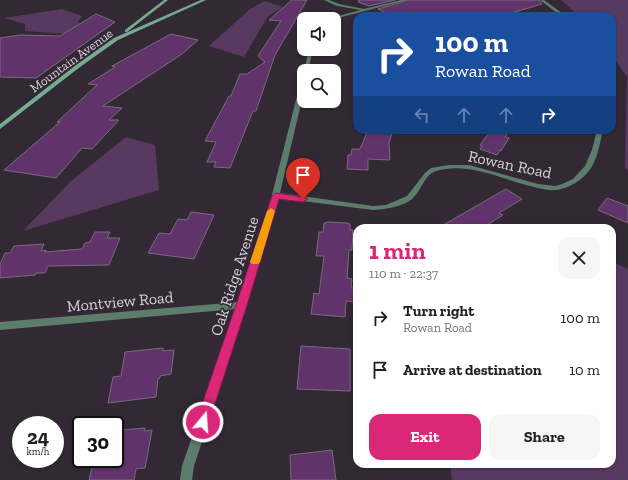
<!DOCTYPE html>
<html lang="en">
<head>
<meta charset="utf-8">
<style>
  :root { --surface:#fff; --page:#f6f6f6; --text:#202124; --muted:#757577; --accent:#db2777 }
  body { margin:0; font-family:"Zilla Slab",serif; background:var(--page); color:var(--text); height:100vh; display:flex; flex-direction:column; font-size:15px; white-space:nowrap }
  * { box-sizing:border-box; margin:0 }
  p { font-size:13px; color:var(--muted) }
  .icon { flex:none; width:22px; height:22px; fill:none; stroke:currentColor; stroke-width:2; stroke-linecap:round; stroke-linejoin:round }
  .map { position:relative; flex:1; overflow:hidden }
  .sheet { position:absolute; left:353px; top:224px; width:263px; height:244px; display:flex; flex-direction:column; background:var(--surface); border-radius:12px; box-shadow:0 1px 3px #0004 }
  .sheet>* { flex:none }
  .banner { position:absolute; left:353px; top:12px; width:263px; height:122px; border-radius:12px; box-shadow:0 1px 3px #0004; background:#1a4fa0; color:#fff; overflow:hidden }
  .fabs { position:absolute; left:297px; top:12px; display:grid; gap:8px }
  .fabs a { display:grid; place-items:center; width:44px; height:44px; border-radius:8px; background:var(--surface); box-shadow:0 1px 3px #0004; font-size:20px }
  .speed { position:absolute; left:12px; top:416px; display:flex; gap:8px; font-size:20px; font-weight:700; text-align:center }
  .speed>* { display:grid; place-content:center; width:52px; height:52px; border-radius:50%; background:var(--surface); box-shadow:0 1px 3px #0004; line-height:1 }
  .speed small { font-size:10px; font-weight:400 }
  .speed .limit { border:2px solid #111; border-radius:6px; background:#fff; color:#111 }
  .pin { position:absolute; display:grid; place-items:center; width:34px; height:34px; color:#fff; margin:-41px -17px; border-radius:50% 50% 50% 0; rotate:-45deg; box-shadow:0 0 4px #0007 }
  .pin .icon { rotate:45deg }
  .me { position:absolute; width:44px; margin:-22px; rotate:18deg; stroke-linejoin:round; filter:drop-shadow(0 0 3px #0008) }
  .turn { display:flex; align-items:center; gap:14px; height:84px; padding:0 16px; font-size:18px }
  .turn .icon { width:52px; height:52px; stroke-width:2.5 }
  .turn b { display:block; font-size:28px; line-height:34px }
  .lanes { display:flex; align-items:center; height:38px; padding:0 16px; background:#0003; justify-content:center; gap:20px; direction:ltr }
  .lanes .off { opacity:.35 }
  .round { display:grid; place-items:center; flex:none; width:42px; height:42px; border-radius:12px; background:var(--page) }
  .headline { display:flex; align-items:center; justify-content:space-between; height:68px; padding:0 16px }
  h1 { font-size:24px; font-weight:700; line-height:30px; color:var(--accent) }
  .cta { display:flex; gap:8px; margin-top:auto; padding:8px 16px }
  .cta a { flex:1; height:46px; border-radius:12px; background:var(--accent); color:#fff; font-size:16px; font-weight:700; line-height:46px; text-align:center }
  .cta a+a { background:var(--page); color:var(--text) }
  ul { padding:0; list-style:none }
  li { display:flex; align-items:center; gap:12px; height:52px; padding:0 16px }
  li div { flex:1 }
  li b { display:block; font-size:15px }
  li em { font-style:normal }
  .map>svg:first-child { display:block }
  .green { fill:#583960 }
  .building { fill:#60336b; stroke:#786d7b }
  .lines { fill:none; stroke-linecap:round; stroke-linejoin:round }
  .street { fill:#5c7d6c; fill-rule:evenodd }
  .secondary { fill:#75ab8f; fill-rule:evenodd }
  .route { fill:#db2777; stroke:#8e194d }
  .slow { fill:#f59e0b }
  .labels { text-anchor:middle; stroke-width:3; stroke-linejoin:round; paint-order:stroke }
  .far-street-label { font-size:13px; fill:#d8d2da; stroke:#332935 }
  .street-label { font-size:16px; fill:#d8d2da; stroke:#332935 }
</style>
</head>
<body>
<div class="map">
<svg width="628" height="480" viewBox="0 0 628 480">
  <rect width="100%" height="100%" fill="#332935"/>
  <g class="green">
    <path d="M561,0H628V170L625,168L627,77L612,55V16H579Z"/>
    <path d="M265,1L283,7L268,16L244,57L209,46L250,9Z"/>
    <path d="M62,9L82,16L78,22L86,26L66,34L25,31V24L4,18Z"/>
    <path d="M126,137L155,145L159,190L23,231L70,182Z"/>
    <path d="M612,262L628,269V480H452L450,464H612Z"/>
  </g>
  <g class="building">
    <path d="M292,0H307L275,55L256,111H253L230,168L214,167L216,162H207L216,142L205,141L229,96H231L240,74H247L265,62L258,56L281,21L269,20Z"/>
    <path d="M359,0H395L369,6L358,2Z"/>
    <path d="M408,0H539L542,4L501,16H393L378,9Z"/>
    <path d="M96,14L115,22L36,78L0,77V38L20,35L60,36Z"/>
    <path d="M171,34L198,40L182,54L103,106L122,108L109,120H119L92,149L82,148L56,178L4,170L60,122H57L97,85L88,84L115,67L112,66Z"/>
    <path d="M368,130H393L389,143L390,160L368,159V170L347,169L348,155H351L352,149H360Z"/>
    <path d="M491,130H510L505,137L509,138L501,151L500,150L497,155L480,149L482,146L480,145Z"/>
    <path d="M506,189L522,199L499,213L503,215L482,228H438Z"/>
    <path d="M607,198L628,206V223L598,210Z"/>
    <path d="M191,212L214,215L194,259L148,253L159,233L170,234L178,219L187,220Z"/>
    <path d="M327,222L348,223V224H350V230H353L352,250H349L347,278L352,279L351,288H357V302L346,301L345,317L311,314L314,293L319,294L324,256H316L319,232H323L324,223H326Z"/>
    <path d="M95,232H110L107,238H120L109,265L48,266L45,273H36L35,275L0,278V264L5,253H10L14,246L44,244L41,251L46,250L45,252L82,249L85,243L90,242Z"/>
    <path d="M301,346L350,349V391L297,389Z"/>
    <path d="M163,348V351L174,350L171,374L160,376V378L158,379L156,397L108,403L113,377L121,376L125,352Z"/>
    <path d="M145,428L144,431L152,430L145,468L136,469L134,480H89L93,464L100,463L101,459H115V439H121L123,430Z"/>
    <path d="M332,450L336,480H291L290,455Z"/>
  </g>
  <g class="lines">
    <g class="street">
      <path d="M324,0H329L339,4L364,9L401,0H407L334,19H327L361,10L337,6Z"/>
      <path d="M540,0H544L566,16H561Z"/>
      <path d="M309,49H313L308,71L304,72Z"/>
      <path d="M304,78V91L280,193L373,206L386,205L407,196L425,173L431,168L449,165H469L538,184L555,186L562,184L573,179L585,166L592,150L597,130H603C600,142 598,157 591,168C583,180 570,188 556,190C546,191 535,187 526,185C498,177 465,162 436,171C425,174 421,191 413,198C406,206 383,210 373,210L279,198L247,305L194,466L192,480H180L182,466L236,309L0,330V322L239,302L272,195L301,80Z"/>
    </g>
    <g class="secondary">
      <path d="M164,0H168L127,32H125V30Z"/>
      <path d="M201,0H206L118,40L80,67L0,129V124L76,65L114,38Z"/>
    </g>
  </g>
  <path class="route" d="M276,193L303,197L308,199L303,202L279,199L247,305L209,422L207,426L203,428L198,426L196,422L236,305L272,196Z"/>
  <path class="slow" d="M271,208L275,211L260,262L258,264H252L250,262L267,211Z"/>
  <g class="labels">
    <g class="far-street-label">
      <text transform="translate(71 60) rotate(-36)" y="5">Mountain Avenue</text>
    </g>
    <g class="street-label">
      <text transform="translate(510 164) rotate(12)" y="6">Rowan Road</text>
      <text transform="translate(234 276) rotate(-72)" y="6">Oak Ridge Avenue</text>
      <text transform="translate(120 301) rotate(-5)" y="6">Montview Road</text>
    </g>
  </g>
</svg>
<div class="fabs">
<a><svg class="icon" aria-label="sound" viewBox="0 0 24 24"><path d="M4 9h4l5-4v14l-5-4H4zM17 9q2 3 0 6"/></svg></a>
<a><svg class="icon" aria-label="search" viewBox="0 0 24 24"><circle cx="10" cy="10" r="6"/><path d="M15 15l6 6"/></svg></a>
</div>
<div class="speed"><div>24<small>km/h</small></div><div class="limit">30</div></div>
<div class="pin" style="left:303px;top:199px;background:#d93025"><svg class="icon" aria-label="arrive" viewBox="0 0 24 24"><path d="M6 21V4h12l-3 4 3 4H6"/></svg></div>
<svg class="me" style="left:203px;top:422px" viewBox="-20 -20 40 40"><circle r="17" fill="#db2777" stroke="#fff" stroke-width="3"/><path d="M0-11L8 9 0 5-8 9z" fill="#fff"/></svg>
<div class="banner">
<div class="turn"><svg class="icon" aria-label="right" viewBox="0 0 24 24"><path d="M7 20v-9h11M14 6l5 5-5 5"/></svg><div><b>100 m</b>Rowan Road</div></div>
<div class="lanes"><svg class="icon off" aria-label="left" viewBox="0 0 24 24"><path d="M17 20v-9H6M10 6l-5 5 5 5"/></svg><svg class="icon off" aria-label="ahead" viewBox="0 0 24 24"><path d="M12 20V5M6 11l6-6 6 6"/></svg><svg class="icon off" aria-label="ahead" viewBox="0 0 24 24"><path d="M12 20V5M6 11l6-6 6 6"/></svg><svg class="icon" aria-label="right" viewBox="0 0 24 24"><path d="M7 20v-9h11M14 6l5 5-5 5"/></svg></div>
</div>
<section class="sheet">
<div class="headline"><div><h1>1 min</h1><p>110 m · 22:37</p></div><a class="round"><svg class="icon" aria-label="close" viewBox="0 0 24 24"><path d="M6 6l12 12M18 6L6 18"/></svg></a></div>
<ul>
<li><svg class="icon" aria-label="right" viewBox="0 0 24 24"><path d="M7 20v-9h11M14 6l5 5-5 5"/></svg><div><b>Turn right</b><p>Rowan Road</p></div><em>100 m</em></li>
<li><svg class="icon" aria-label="arrive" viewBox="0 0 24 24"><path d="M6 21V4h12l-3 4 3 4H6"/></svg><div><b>Arrive at destination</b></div><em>10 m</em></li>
</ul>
<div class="cta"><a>Exit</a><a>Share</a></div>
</section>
</div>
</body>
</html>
